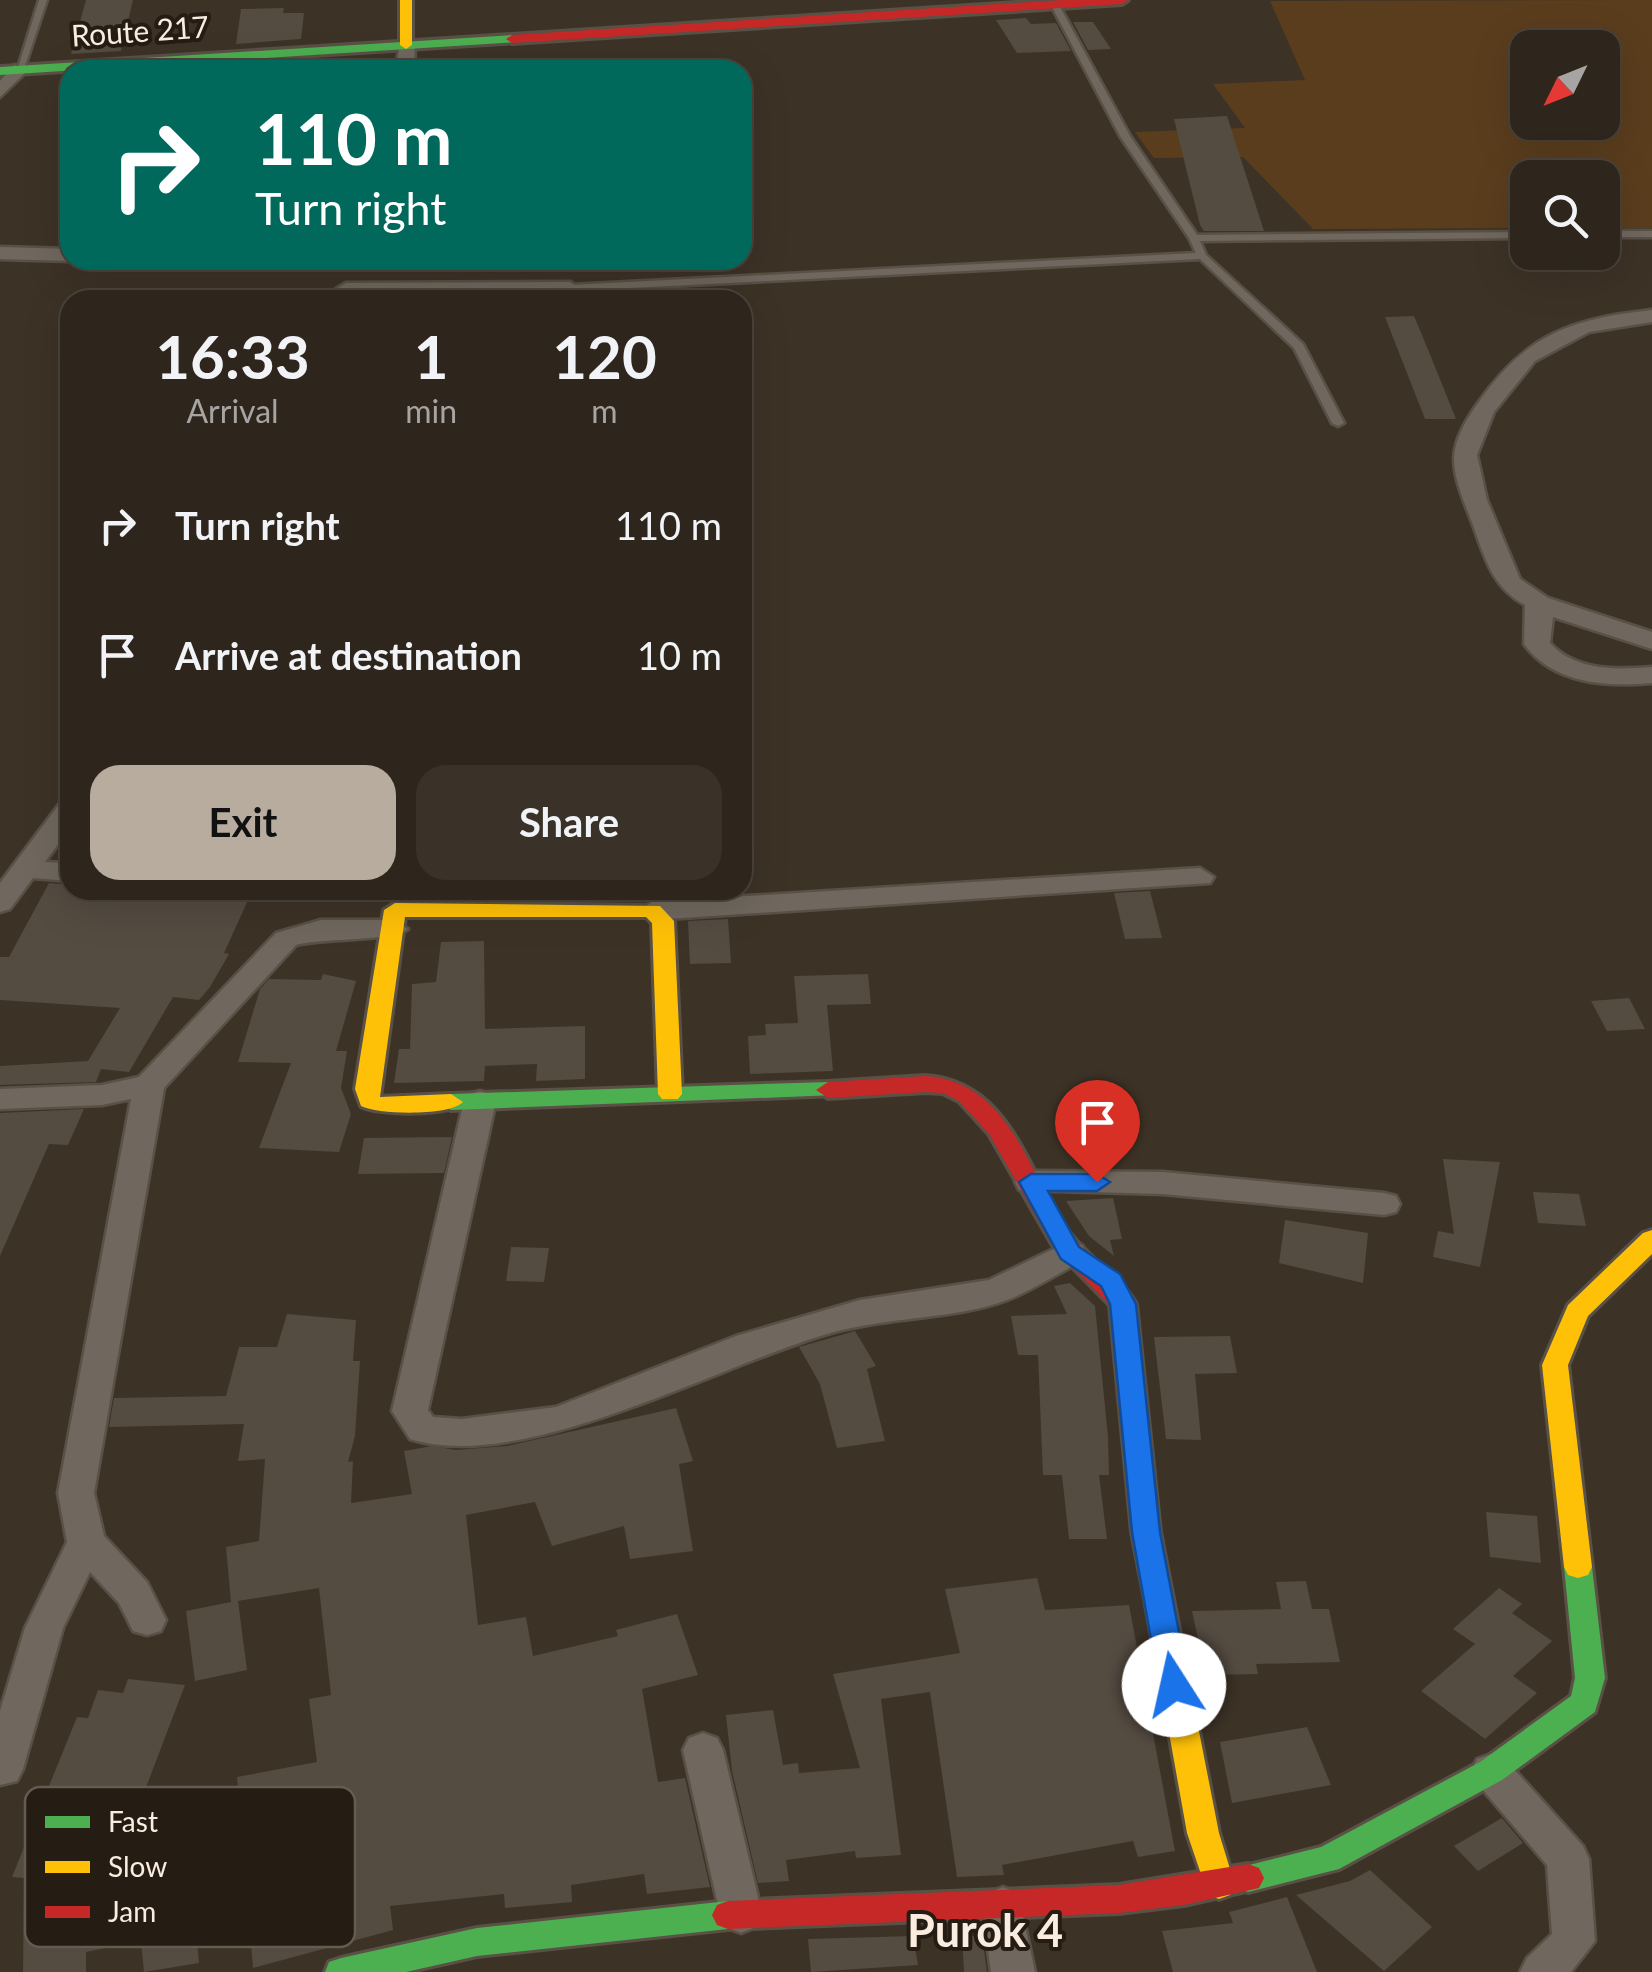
<!DOCTYPE html>
<html lang="en">
<head>
<meta charset="utf-8">
<style>
  :root { --surface:#2e261c; --page:#3a3229; --text:#f1f3f6; --muted:#a7a5a3; --line:#49433b; --accent:#b8ac9f }
  body { margin:0; font-family:Lato,sans-serif; background:var(--page); color:var(--text); height:100vh; display:flex; flex-direction:column; font-size:38px; white-space:nowrap }
  * { box-sizing:border-box; margin:0 }
  p { font-size:32px; color:var(--muted) }
  .icon { flex:none; width:55px; height:55px; fill:none; stroke:currentColor; stroke-width:2; stroke-linecap:round; stroke-linejoin:round }
  .map { position:relative; flex:1; overflow:hidden }
  .details { position:absolute; left:60px; top:290px; width:692px; height:610px; display:flex; flex-direction:column; background:var(--surface); border-radius:30px; box-shadow:0 10px 40px #0002,0 0 0 2px var(--line) }
  .details>* { flex:none }
  .guide { position:absolute; left:60px; top:60px; width:692px; height:210px; border-radius:30px; box-shadow:0 10px 40px #0002,0 0 0 2px var(--line); background:#00695c; color:#fff; overflow:hidden }
  .needle { width:65px; rotate:227deg }
  .tools { position:absolute; left:1510px; top:30px; display:grid; gap:20px }
  .tools a { display:grid; place-items:center; width:110px; height:110px; border-radius:20px; background:var(--surface); box-shadow:0 10px 40px #0002,0 0 0 2px var(--line); font-size:50px }
  .pin { position:absolute; display:grid; place-items:center; width:85px; height:85px; color:#fff; margin:-102px -42px; border-radius:50% 50% 50% 0; rotate:-45deg; box-shadow:0 0 10px #0007 }
  .pin .icon { rotate:45deg }
  .me { position:absolute; width:110px; margin:-55px; rotate:350deg; stroke-linejoin:round; filter:drop-shadow(0 0 8px #0008) }
  .turn { display:flex; align-items:center; gap:35px; height:210px; padding:0 30px; font-size:45px }
  .turn .icon { width:130px; height:130px; stroke-width:2.5 }
  .turn b { display:block; font-size:70px; line-height:85px }
  .eta { display:flex; justify-content:space-evenly; align-items:center; height:170px; text-align:center }
  .eta b { font-size:60px; font-weight:700; line-height:70px }
  .action { display:flex; gap:20px; margin-top:auto; padding:20px 30px }
  .action a { flex:1; height:115px; border-radius:30px; background:var(--accent); color:#111; font-size:40px; font-weight:700; line-height:115px; text-align:center }
  .action a+a { background:var(--page); color:var(--text) }
  ul { padding:0; list-style:none }
  li { display:flex; align-items:center; gap:30px; height:130px; padding:0 30px }
  li div { flex:1 }
  li b { display:block; font-size:38px }
  li em { font-style:normal }
  .map>svg:first-child { display:block }
  .green { fill:#5a3d1d; fill-rule:evenodd }
  .building { fill:#544b41 }
  .lines { fill:none; stroke-linecap:round; stroke-linejoin:round }
  .lane-casing { stroke:#595046; stroke-width:5 }
  .street-casing { stroke:#595046; stroke-width:5 }
  .fast-casing { stroke:#595046; stroke-width:6 }
  .slow-casing { stroke:#595046; stroke-width:6 }
  .jam-casing { stroke:#595046; stroke-width:6 }
  .lane { fill:#70685e; fill-rule:evenodd }
  .street { fill:#70685e; fill-rule:evenodd }
  .fast { fill:#4caf50; fill-rule:evenodd }
  .slow { fill:#ffc107; fill-rule:evenodd }
  .jam { fill:#c62828; fill-rule:evenodd }
  .route { fill:#1a73e8; stroke:#114b97; stroke-width:2.5 }
  .labels { text-anchor:middle; stroke-width:8; stroke-linejoin:round; paint-order:stroke }
  .far-street-label { font-size:30px; fill:#faede0; stroke:#251c13 }
  .near-neighbourhood-label { font-size:45px; font-weight:bold; fill:#faede0; stroke:#251c13 }
  .key { fill:#251c13; stroke:#655b50; stroke-width:2.5 }
  .key-label { font-size:28px; fill:#faede0 }
</style>
</head>
<body>
<div class="map">
<svg width="1652" height="1972" viewBox="0 0 1652 1972">
  <rect width="100%" height="100%" fill="#3d3226"/>
  <path class="green" d="M1652,0V228H1603L1602,178H1528L1527,228L1313,229L1243,157L1154,158L1135,132L1245,128L1213,84L1305,80L1270,1ZM1528,48H1602V122H1528Z"/>
  <g class="building">
    <path d="M86,0H133L121,51L71,54Z"/>
    <path d="M284,8L283,13H304L301,39L236,44L241,9Z"/>
    <path d="M1026,18L1031,24L1056,23L1071,51L1017,53L996,20Z"/>
    <path d="M1073,22H1093L1111,49L1088,50Z"/>
    <path d="M1227,116L1264,231H1204L1200,225L1174,119Z"/>
    <path d="M1414,316L1429,352L1456,419H1425L1385,317Z"/>
    <path d="M49,883L70,885V890L249,898L224,953L229,954L210,987L199,1000L173,997L129,1072L101,1069L96,1082L0,1085V1066L88,1061L120,1008L0,1000V957H9Z"/>
    <path d="M1150,891L1162,938L1125,939L1114,893Z"/>
    <path d="M728,919L731,963L690,964L688,921Z"/>
    <path d="M484,941L485,1029L585,1026V1079L536,1081L537,1064L485,1066L484,1081L394,1083L399,1049H410L412,984L436,982L441,942Z"/>
    <path d="M323,974L356,981L336,1051H347L341,1088L351,1114L339,1152L259,1148L291,1063L238,1062L260,989L269,979L321,980Z"/>
    <path d="M868,974L871,1004L827,1005L833,1071L750,1074L748,1036L766,1035L765,1024L798,1023L794,976Z"/>
    <path d="M1629,998L1645,1029L1607,1031L1591,1001Z"/>
    <path d="M84,1109L68,1145L49,1144L0,1256V1113Z"/>
    <path d="M452,1137L444,1173L358,1174L364,1138Z"/>
    <path d="M1443,1159L1500,1162L1480,1267L1433,1257L1438,1231L1454,1234Z"/>
    <path d="M1533,1192L1579,1194L1586,1226L1538,1223Z"/>
    <path d="M1113,1198L1122,1239L1110,1240L1114,1256L1089,1236L1066,1201Z"/>
    <path d="M1285,1220L1368,1233L1363,1283L1279,1263Z"/>
    <path d="M511,1247L549,1248L544,1282L506,1281Z"/>
    <path d="M1070,1283L1095,1306L1108,1437L1109,1475H1099L1107,1539H1069L1062,1475H1043L1038,1355H1018L1011,1316L1067,1314L1054,1286Z"/>
    <path d="M287,1314L356,1320L353,1361H360L355,1436L348,1462L353,1461L351,1503L412,1494L404,1451L432,1446L456,1450L507,1446L676,1408L693,1461L679,1464L693,1551L630,1559L624,1526L552,1546L535,1502L466,1515L478,1625L526,1617L533,1656L618,1636L616,1630L677,1614L698,1675L642,1689L658,1782L685,1778L710,1887L647,1894L644,1874L571,1885L572,1902L505,1908L504,1894L390,1906L393,1930L253,1968L245,1871L191,1880L199,1963L144,1972L141,1941L86,1952V1972H23L24,1878L12,1877L77,1717L88,1718L98,1690L123,1693L128,1679L185,1685L137,1811L168,1806V1834L241,1823L237,1777L317,1762L309,1699L331,1695L319,1588L238,1601L247,1670L195,1681L186,1611L231,1602L226,1547L259,1541L265,1459L238,1461L244,1424L109,1427L114,1398L226,1396L239,1347H277Z"/>
    <path d="M855,1331L876,1366L867,1369L885,1441L837,1448L820,1384L799,1347Z"/>
    <path d="M1230,1336L1237,1373L1195,1374L1201,1440L1166,1439L1154,1337Z"/>
    <path d="M1486,1512L1537,1516L1541,1563L1490,1557Z"/>
    <path d="M1037,1578L1045,1610L1129,1605L1175,1851L1138,1857L1133,1841L1002,1865L1004,1875L957,1877L930,1692L881,1699L901,1855L856,1858L855,1851L786,1860L789,1881L758,1883L732,1771L726,1715L773,1710L783,1765L798,1763L799,1773L860,1768L833,1674L960,1653L945,1589Z"/>
    <path d="M1306,1581L1312,1609H1329L1340,1662L1256,1664L1258,1674L1206,1675L1192,1611L1281,1609L1276,1582Z"/>
    <path d="M1499,1588L1522,1604L1512,1613L1552,1641L1513,1676L1537,1693L1485,1739L1421,1691L1475,1644L1453,1629Z"/>
    <path d="M1307,1727L1331,1785L1232,1803L1220,1742Z"/>
    <path d="M1502,1818L1523,1843L1478,1871L1454,1846Z"/>
    <path d="M1370,1870L1432,1927L1384,1971L1296,1895L1350,1881Z"/>
    <path d="M1287,1897L1317,1972H1173L1162,1931L1233,1923L1229,1912Z"/>
    <path d="M913,1936L918,1965L811,1972L808,1939Z"/>
    <path d="M962,1936H982L987,1972H964Z"/>
  </g>
  <g class="lines">
    <g class="lane-casing">
      <g id="lane">
        <path d="M39,0H47L24,69L17,71Z"/>
        <path d="M1055,2L1059,5L1130,136L1197,235L1528,232V238L1200,241L1206,255L1303,344L1344,423L1338,426L1332,423L1294,348L1200,259L570,291L565,288L570,285L1196,253L1189,238L1120,136L1051,5Z"/>
        <rect x="1602" y="231" width="50" height="6"/>
      </g>
    </g>
    <g class="street-casing">
      <g id="street">
        <path d="M400,41L415,45L414,70H396Z"/>
        <path d="M14,65L29,69L0,97V81Z"/>
        <path d="M0,247L70,249V260H74L70,261L0,259Z"/>
        <path d="M570,282L580,288V300H560V294L346,295L336,289L346,283Z"/>
        <path d="M1652,310V322L1589,332L1535,361L1494,412L1477,455L1487,500L1520,579L1548,598L1652,632V649L1553,617L1550,643C1575,671 1617,670 1652,667V683C1607,687 1553,684 1524,644L1525,605C1492,587 1485,558 1473,525C1465,503 1454,481 1454,458C1455,438 1466,420 1478,403C1526,334 1571,319 1652,310Z"/>
        <path d="M70,801V828L45,862L70,863V881L33,878L10,909L0,912V883L60,803Z"/>
        <path d="M1200,868L1214,877L1210,883L652,920L638,911L652,902Z"/>
        <path d="M321,920H393L408,929C398,941 321,938 296,945L164,1088L94,1493L104,1536L147,1582L166,1620L161,1631L147,1635L133,1631L119,1603L90,1572L63,1628L23,1769L17,1781L0,1785V1711L25,1628L67,1542L58,1493L131,1099L102,1105L0,1109V1089L102,1085L139,1077L276,933Z"/>
        <path d="M480,1091L491,1094L496,1101L428,1410L433,1417L462,1419L556,1407L736,1336L860,1300L989,1280L1070,1241L1082,1245L1087,1253L1082,1261C1057,1274 1033,1290 1007,1300C958,1319 883,1317 827,1334C715,1367 522,1474 410,1439L392,1411L464,1101L469,1094Z"/>
        <path d="M1031,1171L1163,1172L1384,1193L1396,1196L1400,1204L1396,1212L1384,1215L1163,1194L1019,1190L1015,1182L1019,1174Z"/>
        <path d="M703,1733L717,1738L723,1750L762,1914L756,1927L741,1933L726,1927L720,1914L683,1750L689,1738Z"/>
        <path d="M1491,1754L1505,1759L1583,1846L1589,1859L1595,1941L1571,1972H1520L1527,1958L1552,1934L1547,1865L1477,1783L1471,1771L1477,1759Z"/>
        <path d="M1003,1887L1018,1893L1035,1972H991L982,1906L988,1893Z"/>
      </g>
    </g>
    <g class="fast-casing">
      <g id="fast">
        <path d="M512,35L517,36V42L0,75V67Z"/>
        <path d="M828,1082L836,1085L840,1090L836,1095L451,1110L439,1102L451,1094Z"/>
        <path d="M1578,1556L1588,1559L1592,1567L1605,1678L1595,1712L1502,1780L1339,1869L1248,1892L1237,1888L1232,1878L1237,1868L1321,1847L1480,1762L1571,1696L1575,1678L1564,1567L1568,1559Z"/>
        <path d="M728,1901L739,1905L744,1915L739,1925L728,1929L477,1956L406,1972H325L329,1962L341,1958L477,1928Z"/>
      </g>
    </g>
    <g class="slow-casing">
      <g id="slow">
        <path d="M400,0H412V45L406,49L400,45Z"/>
        <path d="M395,903L660,906L674,921L682,1094L678,1099H662L658,1094L652,923L646,917H405L380,1097L451,1094L463,1102C450,1116 379,1115 361,1106L355,1089L384,910Z"/>
        <path d="M1652,1230V1254L1588,1316L1568,1365L1592,1567L1588,1575L1578,1578L1568,1575L1564,1567L1542,1365L1568,1305L1643,1233Z"/>
        <path d="M1159,1588L1169,1591L1173,1599L1219,1833L1235,1885L1230,1895L1219,1899L1208,1895L1187,1833L1145,1599L1149,1591Z"/>
      </g>
    </g>
    <g class="jam-casing">
      <g id="jam">
        <path d="M1063,0H1128L1122,4L512,43L506,39L512,35Z"/>
        <path d="M925,1076C1010,1081 1027,1172 1068,1231C1088,1259 1118,1274 1136,1304L1160,1532L1173,1599L1169,1607L1159,1610L1149,1607L1145,1599L1132,1532L1110,1305L1055,1249L989,1134L959,1101L943,1093L925,1092L828,1098L816,1090L828,1082Z"/>
        <path d="M1248,1864L1259,1868L1264,1878L1259,1888L1184,1905L1119,1913L728,1929L717,1925L712,1915L717,1905L728,1901L1119,1885Z"/>
      </g>
    </g>
    <use href="#lane" class="lane"/>
    <use href="#street" class="street"/>
    <use href="#fast" class="fast"/>
    <use href="#slow" class="slow"/>
    <use href="#jam" class="jam"/>
  </g>
  <path class="route" d="M1031,1174H1097L1110,1182L1097,1191H1048L1079,1247L1120,1274L1136,1304L1160,1532L1189,1685L1185,1693L1174,1697L1163,1693L1159,1685L1132,1532L1110,1304L1101,1286L1061,1259L1019,1182Z"/>
  <g class="labels">
    <g class="far-street-label">
      <text transform="translate(140 32) rotate(-4)" y="10">Route 217</text>
    </g>
    <g class="near-neighbourhood-label">
      <text x="985" y="1947">Purok 4</text>
    </g>
  </g>
  <rect x="25" y="1787" width="330" height="160" rx="15" class="key"/>
  <rect x="45" y="1816" width="45" height="12" fill="#4caf50"/>
  <rect x="45" y="1861" width="45" height="12" fill="#ffc107"/>
  <rect x="45" y="1906" width="45" height="12" fill="#c62828"/>
  <g class="key-label">
    <text x="108" y="1832">Fast</text>
    <text x="108" y="1877">Slow</text>
    <text x="108" y="1922">Jam</text>
  </g>
</svg>
<div class="tools">
<a><svg class="needle" viewBox="-14 -14 28 28"><path d="M0-13l5 13h-10z" fill="#e53935"/><path d="M0 13l5-13h-10z" fill="#a7a5a3"/></svg></a>
<a><svg class="icon" aria-label="search" viewBox="0 0 24 24"><circle cx="10" cy="10" r="6"/><path d="M15 15l6 6"/></svg></a>
</div>
<div class="pin" style="left:1097px;top:1182px;background:#d93025"><svg class="icon" aria-label="arrive" viewBox="0 0 24 24"><path d="M6 21V4h12l-3 4 3 4H6"/></svg></div>
<svg class="me" style="left:1174px;top:1685px" viewBox="-20 -20 40 40"><circle r="19" fill="#fff"/><path d="M0-13L10 11 0 6-10 11z" fill="#1a73e8"/></svg>
<div class="guide">
<div class="turn"><svg class="icon" aria-label="right" viewBox="0 0 24 24"><path d="M7 20v-9h11M14 6l5 5-5 5"/></svg><div><b>110 m</b>Turn right</div></div>
</div>
<section class="details">
<div class="eta">
<div><b>16:33</b><p>Arrival</p></div>
<div><b>1</b><p>min</p></div>
<div><b>120</b><p>m</p></div>
</div>
<ul>
<li><svg class="icon" aria-label="right" viewBox="0 0 24 24"><path d="M7 20v-9h11M14 6l5 5-5 5"/></svg><div><b>Turn right</b></div><em>110 m</em></li>
<li><svg class="icon" aria-label="arrive" viewBox="0 0 24 24"><path d="M6 21V4h12l-3 4 3 4H6"/></svg><div><b>Arrive at destination</b></div><em>10 m</em></li>
</ul>
<div class="action"><a>Exit</a><a>Share</a></div>
</section>
</div>
</body>
</html>
